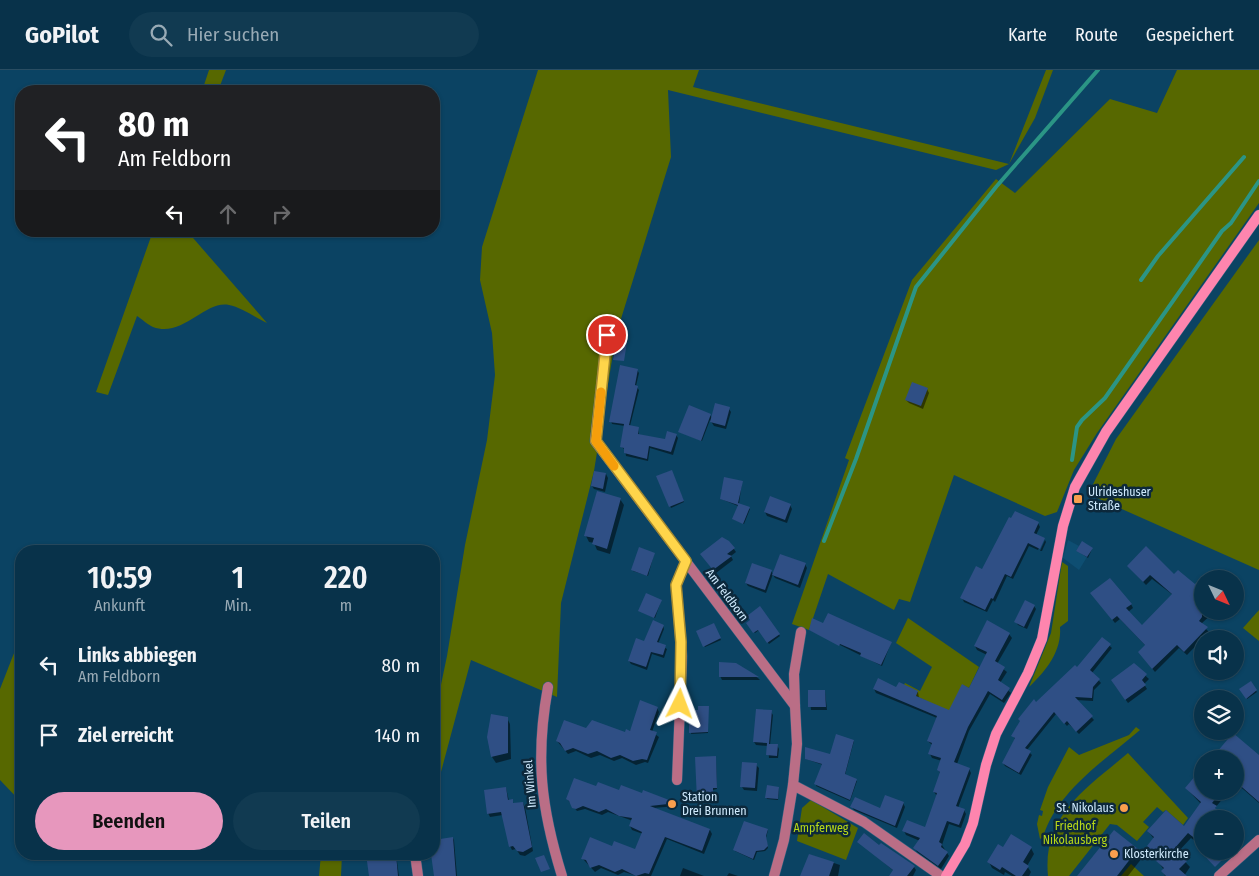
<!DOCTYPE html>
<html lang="de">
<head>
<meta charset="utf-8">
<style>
  :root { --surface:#08324a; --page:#113a51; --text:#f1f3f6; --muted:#98aab5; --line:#294d62; --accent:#e797bd }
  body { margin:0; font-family:"Fira Sans Condensed",sans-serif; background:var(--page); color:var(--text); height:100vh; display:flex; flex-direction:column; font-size:19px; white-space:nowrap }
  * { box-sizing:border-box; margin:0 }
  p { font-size:16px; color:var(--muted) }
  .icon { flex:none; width:28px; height:28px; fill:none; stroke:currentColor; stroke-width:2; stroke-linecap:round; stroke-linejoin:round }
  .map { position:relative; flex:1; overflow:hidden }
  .panel { position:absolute; left:15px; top:475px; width:425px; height:315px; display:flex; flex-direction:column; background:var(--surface); border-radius:20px; box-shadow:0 1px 4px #0004,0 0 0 1px var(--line) }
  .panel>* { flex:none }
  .hud { position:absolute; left:15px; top:15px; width:425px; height:152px; border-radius:20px; box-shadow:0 1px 4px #0004,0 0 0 1px var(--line); background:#202124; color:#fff; overflow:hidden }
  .needle { width:32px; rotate:133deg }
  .tools { position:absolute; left:1194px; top:500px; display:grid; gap:10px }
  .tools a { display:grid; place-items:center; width:50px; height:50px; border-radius:50%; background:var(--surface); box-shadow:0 1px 4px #0004,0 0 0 1px var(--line); font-size:25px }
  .pin { position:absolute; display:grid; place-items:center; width:42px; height:42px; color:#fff; margin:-21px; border:2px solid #fff; border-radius:50%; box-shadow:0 1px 5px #0007 }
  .me { position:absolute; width:55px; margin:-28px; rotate:3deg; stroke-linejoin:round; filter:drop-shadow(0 0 4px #0008) }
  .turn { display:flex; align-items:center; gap:18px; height:105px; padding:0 20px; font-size:22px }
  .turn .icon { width:65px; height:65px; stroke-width:2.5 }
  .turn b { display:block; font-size:35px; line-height:42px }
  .lanes { display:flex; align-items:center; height:48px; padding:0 20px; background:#0003; justify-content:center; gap:25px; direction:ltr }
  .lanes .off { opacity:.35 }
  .eta { display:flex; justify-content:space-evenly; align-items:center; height:85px; text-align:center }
  .eta b { font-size:30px; font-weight:600; line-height:35px }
  .primary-button { display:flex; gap:10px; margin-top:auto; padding:10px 20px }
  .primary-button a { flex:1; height:58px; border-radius:30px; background:var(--accent); color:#111; font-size:20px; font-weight:600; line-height:58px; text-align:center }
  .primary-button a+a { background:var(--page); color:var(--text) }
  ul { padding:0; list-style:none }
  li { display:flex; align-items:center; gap:15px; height:70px; padding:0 20px }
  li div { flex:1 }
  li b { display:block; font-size:19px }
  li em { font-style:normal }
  header { display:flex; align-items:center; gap:30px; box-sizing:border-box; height:70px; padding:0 25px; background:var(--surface); border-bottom:1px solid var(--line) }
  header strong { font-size:24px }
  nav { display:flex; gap:28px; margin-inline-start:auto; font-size:18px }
  .search { width:350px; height:45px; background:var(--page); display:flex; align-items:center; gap:12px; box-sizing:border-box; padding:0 18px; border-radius:28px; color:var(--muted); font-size:19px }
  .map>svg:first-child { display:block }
  .built { fill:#0e4e72 }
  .green { fill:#576800 }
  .shadow { fill:#0007 }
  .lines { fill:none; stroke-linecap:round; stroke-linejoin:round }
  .stream { stroke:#2b9585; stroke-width:4 }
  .building { fill:#2f4f85 }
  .street-casing { stroke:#2e617f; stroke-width:11 }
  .secondary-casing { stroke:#2e617f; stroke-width:11 }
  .street { stroke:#ba6e86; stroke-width:10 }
  .secondary { stroke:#fe85ae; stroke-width:10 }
  .route-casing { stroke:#a68a30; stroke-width:12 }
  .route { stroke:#ffd54a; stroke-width:9 }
  .slow { stroke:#f59e0b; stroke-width:9 }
  .poi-dot { fill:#fa9f4e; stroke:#0c283b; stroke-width:2 }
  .labels { text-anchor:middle; stroke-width:5; stroke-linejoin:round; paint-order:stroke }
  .poi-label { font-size:12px; fill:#cfeafd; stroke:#0c283b; text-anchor:start }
  .street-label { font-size:12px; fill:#cfeafd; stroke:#0c283b }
  .park-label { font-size:12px; fill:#b8d818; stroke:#0c283b }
</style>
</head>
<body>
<header>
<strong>GoPilot</strong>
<div class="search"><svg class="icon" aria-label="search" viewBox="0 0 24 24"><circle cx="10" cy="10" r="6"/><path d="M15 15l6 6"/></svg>Hier suchen</div>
<nav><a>Karte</a><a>Route</a><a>Gespeichert</a></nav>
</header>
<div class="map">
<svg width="1259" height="806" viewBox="0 0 1259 806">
  <rect width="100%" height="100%" fill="#0b4363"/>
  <path class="built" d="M1068,470L1079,476L1076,481L1087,487L1079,500L1063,488Z"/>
  <g class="green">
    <path d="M209,0H226L218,21H202Z"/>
    <path d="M538,0H699L693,17L1009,94L1046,0H1053L1035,48L1009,94L996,100L668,20L671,87L616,265L594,401L561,533L557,627L471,590L434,728V648L447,586L465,475L487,370L495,305L492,263L480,210L482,177Z"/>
    <path d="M1177,0H1259V133L1097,363L1074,400L1057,442L1045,446L954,405L910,532L899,529L894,540L828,504L809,560L792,554L849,390L845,388L912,210L996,109L1015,123L1110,29L1157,43Z"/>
    <path d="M153,161H187L267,253C256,248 241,237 229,235C205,230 183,268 153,257C148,255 142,249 137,246L108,325L96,322Z"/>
    <path d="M1259,170V500L1088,424L1116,369Z"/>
    <path d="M1062,492L1068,496V551L1060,557C1062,581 1046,601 1029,617L1051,563Z"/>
    <path d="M1259,540V571L1243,558Z"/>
    <path d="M908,548L979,597L969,618L963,615L949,642L902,619L905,613L920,621L932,597L896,573Z"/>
    <path d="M16,578L21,583V732L0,710V619Z"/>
    <path d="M1136,657L1140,660C1105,690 1057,721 1043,767L1040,769L1037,754L1039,745L1042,746L1043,741L1040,740L1048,717L1069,677L1079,685L1129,665Z"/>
    <path d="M1128,683L1188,748L1183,755L1166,740L1163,742L1157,737L1143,752L1149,757L1137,771L1117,755L1110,754L1069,806H1048C1042,745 1087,718 1128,683Z"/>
    <path d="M811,730L858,758L846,790L797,771L802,738Z"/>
    <path d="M321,784H342L341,806H319Z"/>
    <path d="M1131,794L1144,806H1121Z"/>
  </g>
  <g class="shadow">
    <path d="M637,300L639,303L636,316L639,320L630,356L638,358L639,365L666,370L676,365L678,368L673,385L650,378L648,391L626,386L625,380L622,377L625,356L612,354L611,351Z"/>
    <path d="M927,319L929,323L923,339L909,333L906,330Z"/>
    <path d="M729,339L731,342L726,359L714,356L710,350L702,371L680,362L710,345L712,348Z"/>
    <path d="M671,401L684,432L671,438L658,407Z"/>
    <path d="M606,404L608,408L605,422L594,419L592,416Z"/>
    <path d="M742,412L739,434L750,439L744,454L733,449L738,436L721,429Z"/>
    <path d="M620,429L624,435L610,484L597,480L594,473L589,472L586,466Z"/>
    <path d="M790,435L792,439L787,453L767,446L765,442Z"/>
    <path d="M1038,453L1040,457L1036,465L1043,469L1038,480L1029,476L1013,509L1007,506L995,532L993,530L987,542L964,532L962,528L983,501Z"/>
    <path d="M1045,470L1046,472L1042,481H1040Z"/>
    <path d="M729,472L736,482L731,486L733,490L716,503L704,487Z"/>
    <path d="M1092,479L1088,488L1078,481Z"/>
    <path d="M654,484L648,506L633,501V500Z"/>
    <path d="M805,494L807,498L800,518L775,508L773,505Z"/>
    <path d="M1128,496L1174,506L1195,516L1198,513L1202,518V541H1215L1201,554L1209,562L1187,585L1179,578L1155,602L1142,586L1146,576L1120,549L1115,553L1094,527L1131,534L1133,538L1128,542L1142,557L1173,525L1152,509L1146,515Z"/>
    <path d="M771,501L773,504L766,523L748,516L746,513Z"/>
    <path d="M661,531L655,548L640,541Z"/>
    <path d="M1034,536L1036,539L1027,559L1018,555L1016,552Z"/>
    <path d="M760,538L780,566L769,574L759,560L755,563L748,555Z"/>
    <path d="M713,554L721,570L705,577L697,562Z"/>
    <path d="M824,555L891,573L882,596L810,560Z"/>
    <path d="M663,556L664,559L658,574L667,579L664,588L652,584L647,600L631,594L629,591Z"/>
    <path d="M1009,564L1012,568L997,594L1007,602L1000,613L1011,623L1004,633L990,624L969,661L957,694L969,699L971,703L958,738L964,740L966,744L961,758L949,754L942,775L949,786L941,799L917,782L915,778L920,771L906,765L904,761L926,758L937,726L934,722L941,704L938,700L942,691L932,688L930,684L933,676L928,671L937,648L876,623L874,619L897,618L899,614L918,622L919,628L950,642L970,620L987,585L977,580L975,576Z"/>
    <path d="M1102,569L1112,578L1092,603L1101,613L1094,620L1093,631L1076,630L1094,650L1079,664L1069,654L1067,656L1056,644L1027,680L1032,685L1021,705L1005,696L1003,693L1015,669L1013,666L1036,633L1077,599Z"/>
    <path d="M736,594L758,608L760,610H722L720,606Z"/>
    <path d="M1134,595L1149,609L1144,614L1147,619L1128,633L1114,614Z"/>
    <path d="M1250,613L1257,622L1247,629L1241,620Z"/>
    <path d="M809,621H825L827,640H811Z"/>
    <path d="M708,637V663L691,664L694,649L699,641Z"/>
    <path d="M657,638L659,642L652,662L659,667L648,693L645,692L636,695L622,688L614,691L600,685L591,688L576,681L568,684L557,671L586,659L626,664Z"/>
    <path d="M757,640L771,642L773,645L770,675H777L779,679L778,688H769L768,676L756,675L754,672Z"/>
    <path d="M507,648L510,654L511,689L496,693L492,687Z"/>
    <path d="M854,671L845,705L857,711L850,731L816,716L823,695L806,689L830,686Z"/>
    <path d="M1259,687V733L1236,713L1235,715V689Z"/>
    <path d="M716,689L717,719L713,720V730L699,731Z"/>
    <path d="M756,695L759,698L757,721L744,720L742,717Z"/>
    <path d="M1202,700V721H1229L1215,738L1223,745L1202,749V776L1191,768L1177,783L1190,797L1184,806H1165L1163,802L1164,800L1157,790L1159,788L1148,776L1154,769L1148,761L1185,758L1201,734L1186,718Z"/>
    <path d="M506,718L509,731H512L514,734L523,733L525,737L533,781L525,786L520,785L516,779L512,780L510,776L503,745L490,747L488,743Z"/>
    <path d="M597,718L643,724L644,722L677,734L678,736L653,738L710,760L712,764L704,784L667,769L651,806H637L624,802L618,805L601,798L595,802L583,789L613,777L635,781L643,764L632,760L630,756L633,751L608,742L602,745L585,739L577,741L567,729Z"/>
    <path d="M779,718L778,730L767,729L766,727Z"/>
    <path d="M903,733L905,737L897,758L854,740L852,737L881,740Z"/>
    <path d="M768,760L766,768L768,778L765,781L757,782L754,790L735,781Z"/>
    <path d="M1114,761L1138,780L1142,788L1128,806H1078Z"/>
    <path d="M438,763L440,770L453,768L454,770L457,806H435L432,784L434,764Z"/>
    <path d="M859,772L879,776L881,774L914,797L916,800L913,806H891L894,801Z"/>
    <path d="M1031,778L1034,784L1027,796L1031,802L1029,806H1012L1005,802L1004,805L992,798L989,792L1003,779Z"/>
    <path d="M368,784H396L399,806H370Z"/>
    <path d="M810,785L840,795L838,806H802Z"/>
    <path d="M683,798L704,806H680Z"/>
    <path d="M729,803L738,806H727Z"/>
  </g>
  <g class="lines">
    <g class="stream">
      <path d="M1141,210L1158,186L1244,87"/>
      <path d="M1072,390L1077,357L1082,350L1105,328L1222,161L1231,153L1259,111"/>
      <path d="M824,471L856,389L916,217L996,117L1098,0"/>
    </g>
  </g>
  <g class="building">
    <path d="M617,270L627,272L624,291L613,290Z"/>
    <path d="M620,295L638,299L635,315L638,316L629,355L639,357L638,364L665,369L667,361L677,364L671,382L649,376L647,389L624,383V378L620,377L624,354L609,352Z"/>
    <path d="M912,312L928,318L921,336L905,330Z"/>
    <path d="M715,333L730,337L725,356L710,352Z"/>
    <path d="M689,335L711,344L701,371L678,362Z"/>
    <path d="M672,400L684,431L669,437L656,406Z"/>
    <path d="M594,401L606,403L603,419L591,416Z"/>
    <path d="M724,407L743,411L738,433L750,437L743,454L732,449L738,435L720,429Z"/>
    <path d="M597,421L621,428L607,479L592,474L594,468L584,466Z"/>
    <path d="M770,426L791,434L785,450L764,442Z"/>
    <path d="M1015,441L1039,452L1034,463L1045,468L1040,479L1028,473L1011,507L1005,504L993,529L991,528L985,540L960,528L976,496L982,499L1009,447L1011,448Z"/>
    <path d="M722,467L729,471L735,478L727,484L732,486L713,500L700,484Z"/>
    <path d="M1082,471L1093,478L1087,487L1076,481Z"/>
    <path d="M1146,476L1174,504L1178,500L1195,514L1202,507V547L1199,551L1208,557L1184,582L1177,575L1152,599L1138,582L1145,575L1117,546L1112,550L1090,523L1110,508L1132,534L1126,538L1142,555L1172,524L1150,505L1143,512L1127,496Z"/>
    <path d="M639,477L655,483L647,506L631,500Z"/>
    <path d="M780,484L806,493L798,515L772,505Z"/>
    <path d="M752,493L772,500L765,520L745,513Z"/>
    <path d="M646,523L662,530L654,548L638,541Z"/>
    <path d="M1025,530L1035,535L1024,557L1014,552Z"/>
    <path d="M760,536L780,564L767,573L758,560L753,563L746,553L750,550L747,546Z"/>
    <path d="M828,543L892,572L881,595L860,586L861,583L840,574L839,576L809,560L812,548L823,553Z"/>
    <path d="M653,550L664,555L657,572L666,575L663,585L651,582L646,597L628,591L636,568L644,571Z"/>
    <path d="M987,550L1010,563L995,591L1005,597L998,610L1010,618L1002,630L988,621L968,657L954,692L970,698L956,736L965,739L959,755L947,751L939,772L942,774L941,777L948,782L938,796L913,778L920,768L902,761L907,750L925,757L937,723L933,722L940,702L937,700L941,688L928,684L932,673L927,671L937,646L873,619L878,608L896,617L899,612L918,621L916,626L949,640L962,614L969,618L987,582L974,576Z"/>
    <path d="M714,553L721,568L703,577L696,561Z"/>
    <path d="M1102,567L1111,574L1090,600L1100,609L1093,617L1092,628L1075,627L1093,646L1076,662L1067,651L1064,654L1054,642L1025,678L1031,681L1019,703L1002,693L1015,668L1011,666L1020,651L1018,649L1034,629L1036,632L1075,595L1077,597Z"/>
    <path d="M719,592L736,593L759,607H719Z"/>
    <path d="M1134,593L1147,604L1142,610L1146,615L1125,630L1111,610Z"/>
    <path d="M1251,611L1257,620L1246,629L1239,619Z"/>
    <path d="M808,620H825L826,637H808Z"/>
    <path d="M640,630L658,637L650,660L657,662L647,690L642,689L633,691L620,685L611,688L597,681L588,684L573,678L565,681L560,673L556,671L564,650L586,658L592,650L625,662L626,659L630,661Z"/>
    <path d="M698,636H709L708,662L689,663V648H693L692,640H698Z"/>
    <path d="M756,639L772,640L769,674H778L777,686L766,685L767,673L753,672Z"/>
    <path d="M491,644L508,647V683L491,687L487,667Z"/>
    <path d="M1233,663L1259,685V732L1235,711V689H1211Z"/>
    <path d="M836,664L854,670L845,704L857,709L850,730L814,714L822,694L805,689V677L830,684Z"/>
    <path d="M716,686L717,718H713V729L697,730L695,687Z"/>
    <path d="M742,692L757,693L755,718L740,717Z"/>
    <path d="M1202,698V721H1222L1212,733L1217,736L1215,738L1231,749H1202V774L1188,763L1174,779L1187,791L1179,799L1187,806H1166L1161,801L1164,798L1155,790L1159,786L1147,776L1154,767L1147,761L1166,740L1184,756L1201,732L1185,718Z"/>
    <path d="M574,708L596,716L598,712L619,720L621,715L642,723L643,720L677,733L650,736L710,759L702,781L665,767L649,804L645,803L636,806L622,799L615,802L599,795L590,798L586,790L581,789L590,767L612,776L614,771L635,779L642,762L629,756L632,748L619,746L606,739L599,742L583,736L576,739L572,738L569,731L566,729Z"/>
    <path d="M767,715L779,717L778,729L765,728Z"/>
    <path d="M506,717L508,730L513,729V733L523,732L532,777L523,782L517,781L513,776L509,777L501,742L487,744L484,720Z"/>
    <path d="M885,725L904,732L895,756L850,737L855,727L880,738Z"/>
    <path d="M744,751L768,759L766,766L768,776L764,780L756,781L753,789L733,780Z"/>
    <path d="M1114,760L1138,779L1117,806H1077Z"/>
    <path d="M864,763L879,775L881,773L915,796L907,806H889L893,800L857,772Z"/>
    <path d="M1011,764L1032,777L1023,792L1029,796L1022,806H1016L1002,797L1000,800L987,792L998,774L1003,777Z"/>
    <path d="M453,767L456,806H434L431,784H434V770Z"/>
    <path d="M1200,781H1213L1222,790L1215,797Z"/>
    <path d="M366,784H396L398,806H369Z"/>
    <path d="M809,784L834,792L829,806H800Z"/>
    <path d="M544,785L550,799L541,802L535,788Z"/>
  </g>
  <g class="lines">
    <g class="street-casing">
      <g id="street">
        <path d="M607,265L595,371L795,636L797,674L793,715L864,752L941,806"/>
        <path d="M548,617C535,688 541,738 562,806"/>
        <path d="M795,636L794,604L801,562"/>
        <path d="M677,710L682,586L676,515L686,491"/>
        <path d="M415,784L418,806"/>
        <path d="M774,806L784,770L793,715"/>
        <path d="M1219,806L1259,770"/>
      </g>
    </g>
    <g class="secondary-casing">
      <path id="secondary" d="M946,806L965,774L973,753L986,695L996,664L1028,603L1042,569L1063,456L1075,417L1106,362L1259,145"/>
    </g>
    <use href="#street" class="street"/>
    <use href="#secondary" class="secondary"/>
  </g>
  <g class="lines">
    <g class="route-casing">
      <path id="route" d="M607,265L596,371L686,491L676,515L681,572L680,634"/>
    </g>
    <use href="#route" class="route"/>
    <path class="slow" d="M601,322L596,371L614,396"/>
  </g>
  <g class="poi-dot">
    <rect x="1073" y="424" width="10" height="10" rx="2.5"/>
    <circle cx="672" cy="734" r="5"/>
    <circle cx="1124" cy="738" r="5"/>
    <circle cx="1114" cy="784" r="5"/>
  </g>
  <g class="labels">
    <g class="poi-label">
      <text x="1088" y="426">Ulrideshuser<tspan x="1088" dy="14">Straße</tspan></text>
      <text x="682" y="731">Station<tspan x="682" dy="14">Drei Brunnen</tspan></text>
      <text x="1114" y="742" text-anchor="end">St. Nikolaus</text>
      <text x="1124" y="788">Klosterkirche</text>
    </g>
    <g class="street-label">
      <text transform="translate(727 525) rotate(53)" y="4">Am Feldborn</text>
      <text transform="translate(530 714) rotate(-95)" y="4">Im Winkel</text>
    </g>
    <g class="park-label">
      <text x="1075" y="760">Friedhof<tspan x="1075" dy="14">Nikolausberg</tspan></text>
      <text x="821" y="762">Ampferweg</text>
    </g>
  </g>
</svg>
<div class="tools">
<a><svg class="needle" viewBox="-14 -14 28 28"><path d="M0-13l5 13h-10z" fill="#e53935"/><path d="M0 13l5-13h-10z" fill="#98aab5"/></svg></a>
<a><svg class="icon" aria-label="sound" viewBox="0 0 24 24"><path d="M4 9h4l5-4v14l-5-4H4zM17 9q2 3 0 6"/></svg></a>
<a><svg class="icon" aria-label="layers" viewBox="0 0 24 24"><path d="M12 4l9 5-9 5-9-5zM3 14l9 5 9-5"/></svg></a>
<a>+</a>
<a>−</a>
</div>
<div class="pin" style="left:607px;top:265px;background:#d93025"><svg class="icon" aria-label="arrive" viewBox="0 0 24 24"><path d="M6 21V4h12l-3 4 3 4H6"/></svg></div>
<svg class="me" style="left:680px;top:634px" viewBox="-20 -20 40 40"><path d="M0-17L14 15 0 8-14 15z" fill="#ffd54a" stroke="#fff" stroke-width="4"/></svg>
<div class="hud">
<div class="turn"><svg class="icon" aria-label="left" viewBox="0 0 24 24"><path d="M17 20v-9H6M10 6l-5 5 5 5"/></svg><div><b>80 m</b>Am Feldborn</div></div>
<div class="lanes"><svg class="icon" aria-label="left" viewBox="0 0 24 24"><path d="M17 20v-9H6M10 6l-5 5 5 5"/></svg><svg class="icon off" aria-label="ahead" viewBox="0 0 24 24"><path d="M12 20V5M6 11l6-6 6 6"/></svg><svg class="icon off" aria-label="right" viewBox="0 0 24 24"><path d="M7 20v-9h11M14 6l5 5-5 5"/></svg></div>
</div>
<section class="panel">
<div class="eta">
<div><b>10:59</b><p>Ankunft</p></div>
<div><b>1</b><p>Min.</p></div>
<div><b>220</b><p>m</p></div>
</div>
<ul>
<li><svg class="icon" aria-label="left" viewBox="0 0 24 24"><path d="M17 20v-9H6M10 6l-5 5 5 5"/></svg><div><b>Links abbiegen</b><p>Am Feldborn</p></div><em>80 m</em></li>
<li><svg class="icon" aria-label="arrive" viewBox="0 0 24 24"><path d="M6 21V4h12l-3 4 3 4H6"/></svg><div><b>Ziel erreicht</b></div><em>140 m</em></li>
</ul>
<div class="primary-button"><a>Beenden</a><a>Teilen</a></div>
</section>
</div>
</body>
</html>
